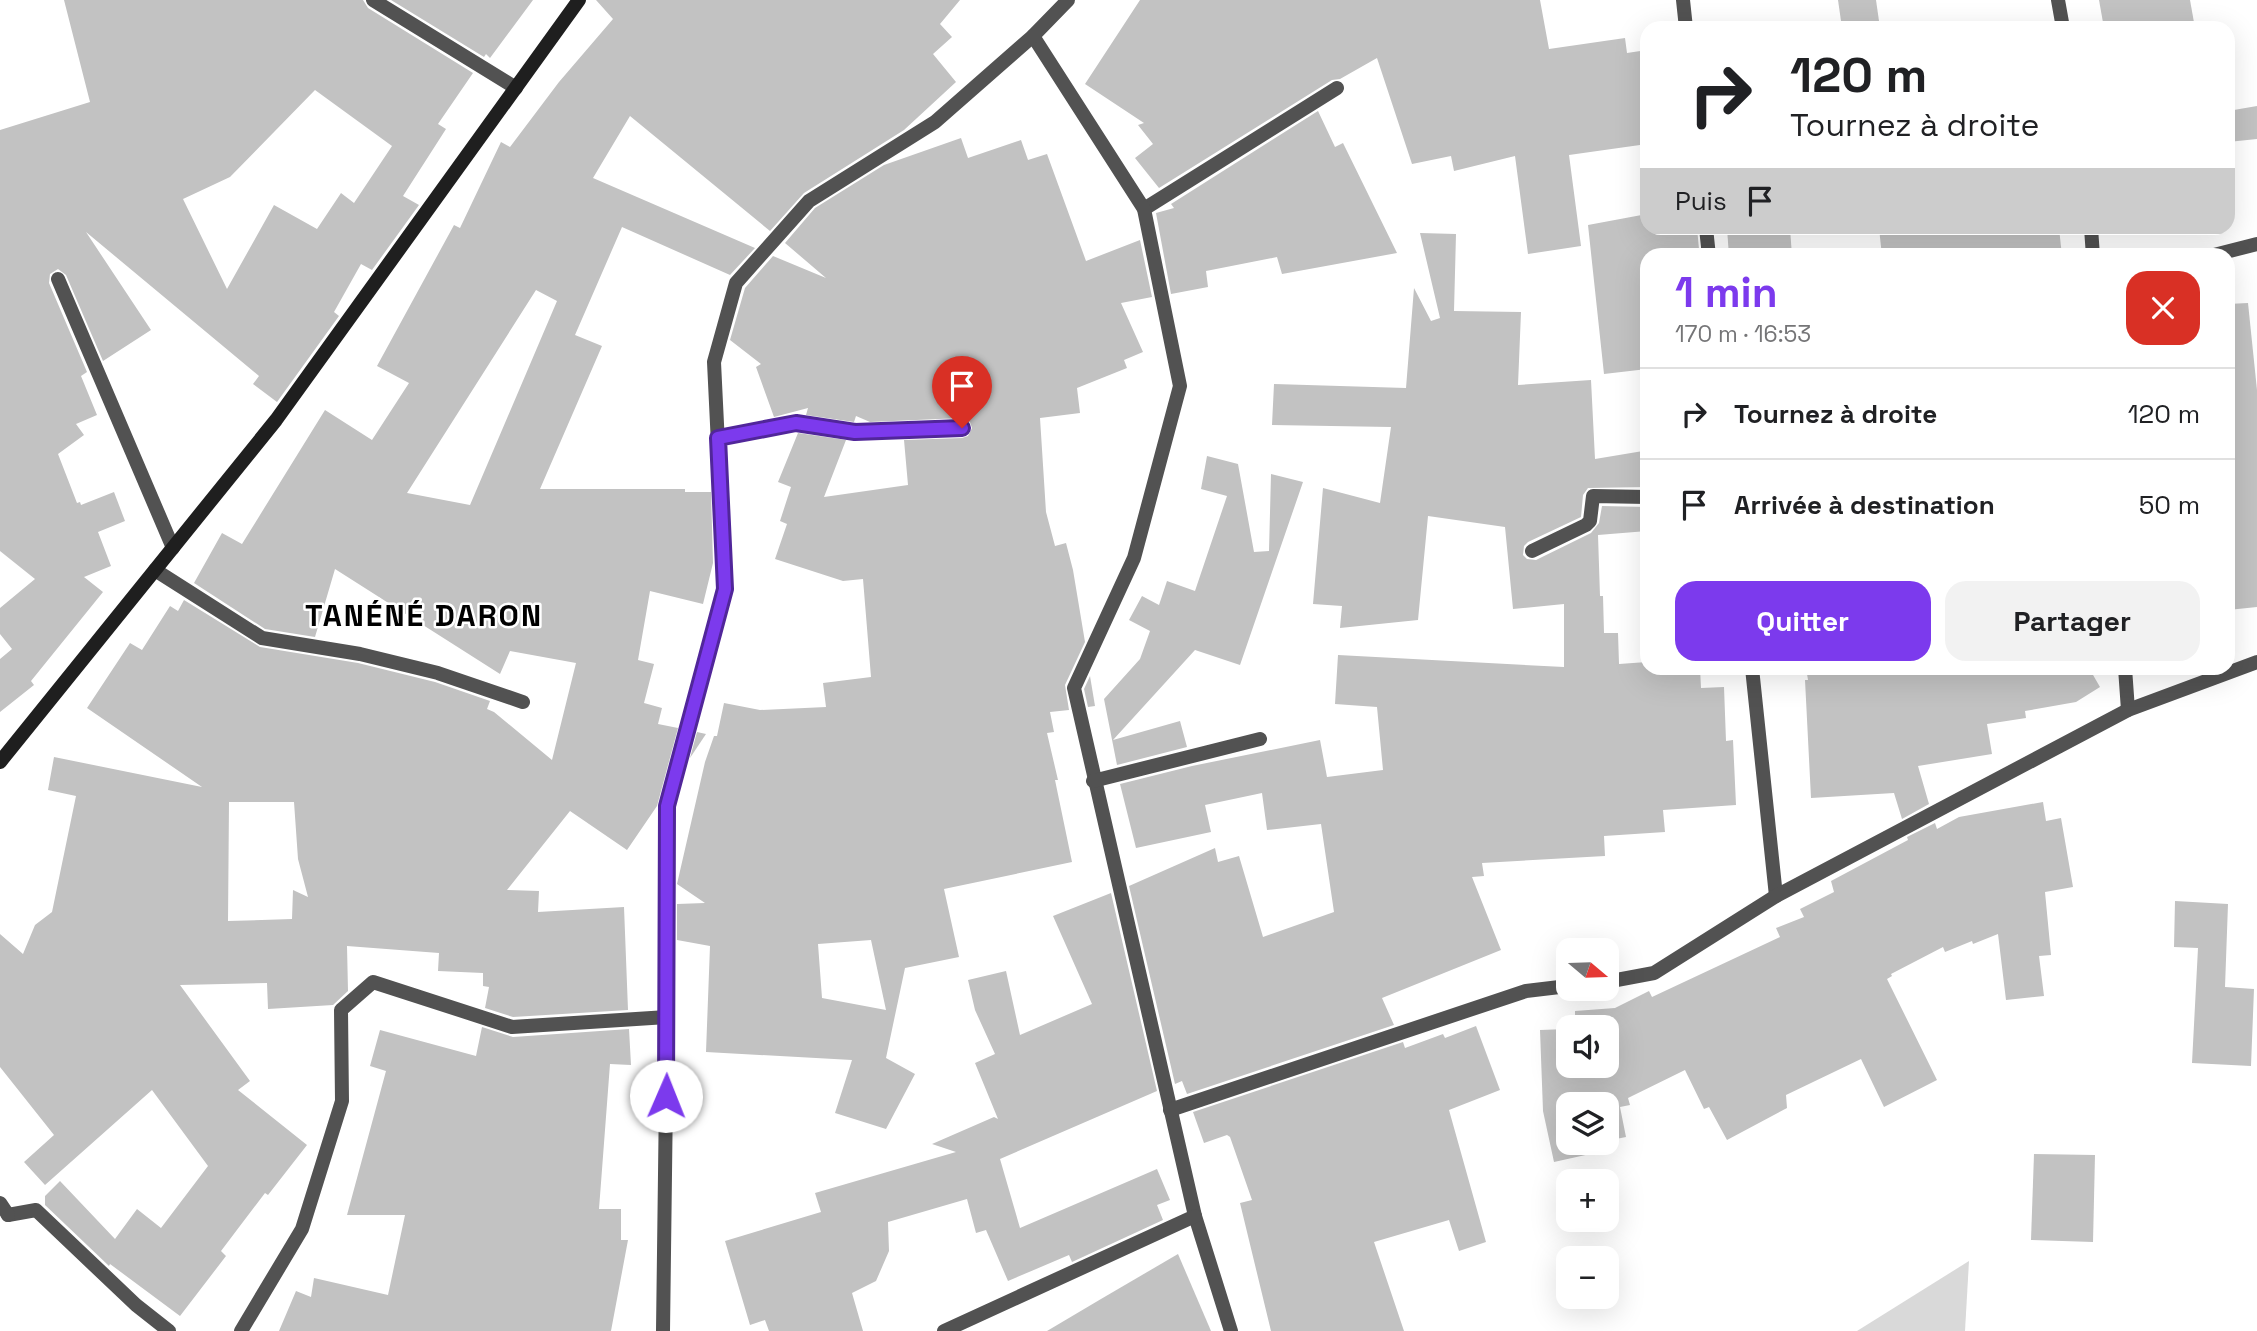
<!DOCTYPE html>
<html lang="fr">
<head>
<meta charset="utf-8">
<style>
  :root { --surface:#fff; --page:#f2f2f2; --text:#202124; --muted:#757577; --line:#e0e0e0; --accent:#7c3aed }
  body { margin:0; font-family:"Space Grotesk",sans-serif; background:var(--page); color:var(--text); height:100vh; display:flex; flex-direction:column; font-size:26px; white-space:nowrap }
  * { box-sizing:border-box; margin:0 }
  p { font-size:23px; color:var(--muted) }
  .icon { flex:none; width:38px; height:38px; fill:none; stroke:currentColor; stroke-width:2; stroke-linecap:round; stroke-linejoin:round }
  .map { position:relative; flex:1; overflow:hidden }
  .details { position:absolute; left:1640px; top:248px; width:595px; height:427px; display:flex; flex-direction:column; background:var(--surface); border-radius:21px; box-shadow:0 7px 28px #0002 }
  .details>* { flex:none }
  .top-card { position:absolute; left:1640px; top:21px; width:595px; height:214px; border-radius:21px; box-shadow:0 7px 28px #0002; background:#fff; color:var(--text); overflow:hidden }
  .needle { width:46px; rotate:109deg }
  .buttons { position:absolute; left:1556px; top:938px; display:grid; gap:14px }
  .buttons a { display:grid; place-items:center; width:63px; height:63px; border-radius:14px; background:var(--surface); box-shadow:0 7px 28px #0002; font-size:35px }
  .pin { position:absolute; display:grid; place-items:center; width:60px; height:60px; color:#fff; margin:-72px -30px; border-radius:50% 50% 50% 0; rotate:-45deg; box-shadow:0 0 7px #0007 }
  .pin .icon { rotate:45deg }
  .me { position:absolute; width:77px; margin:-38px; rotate:1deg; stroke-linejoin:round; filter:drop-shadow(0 0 5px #0008) }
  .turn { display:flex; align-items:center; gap:24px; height:147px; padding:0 35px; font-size:32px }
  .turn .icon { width:91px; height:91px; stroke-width:2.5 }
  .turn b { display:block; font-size:49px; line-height:60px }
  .then { display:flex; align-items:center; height:66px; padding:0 35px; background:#0003; gap:14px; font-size:26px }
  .round { display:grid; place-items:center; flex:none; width:74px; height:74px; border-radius:21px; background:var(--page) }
  .summary { display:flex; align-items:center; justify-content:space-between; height:119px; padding:0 35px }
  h1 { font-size:42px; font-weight:700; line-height:52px; color:var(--accent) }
  .primary-button { display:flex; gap:14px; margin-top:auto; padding:14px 35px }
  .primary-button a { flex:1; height:80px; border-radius:21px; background:var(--accent); color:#fff; font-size:28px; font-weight:700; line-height:80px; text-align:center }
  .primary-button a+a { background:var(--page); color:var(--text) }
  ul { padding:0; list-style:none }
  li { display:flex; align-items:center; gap:21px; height:91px; padding:0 35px; border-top:2px solid var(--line) }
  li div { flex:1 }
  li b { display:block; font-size:26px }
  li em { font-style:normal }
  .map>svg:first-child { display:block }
  .green { fill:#d9d9d9 }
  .building { fill:#c2c2c2; fill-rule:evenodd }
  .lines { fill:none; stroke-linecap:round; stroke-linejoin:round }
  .lane { stroke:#525252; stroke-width:14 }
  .street { stroke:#525252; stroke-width:14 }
  .secondary { stroke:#1f1f1f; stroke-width:14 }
  .route-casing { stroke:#51269a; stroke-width:18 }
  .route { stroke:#7c3aed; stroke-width:12 }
  .labels { text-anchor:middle; stroke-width:5; stroke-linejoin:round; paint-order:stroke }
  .district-label { font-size:30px; font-weight:bold; letter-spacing:2px; fill:#000; stroke:#fff }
</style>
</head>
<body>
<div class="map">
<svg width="2257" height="1331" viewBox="0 0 2257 1331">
  <rect width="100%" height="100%" fill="#fff"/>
  <path class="green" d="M1969,1261L1965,1331H1857Z"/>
  <g class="building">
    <path d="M64,0H363L368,8L473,73L438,124L446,129L403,196L419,205L372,270L361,264L334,312L339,316L277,402L253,384L259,376L86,232L151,330L103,361L66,275L58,269L50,274L49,283L87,372L81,376L97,415L76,424L84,435L58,454L77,503L80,502L81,505L114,492L125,521L98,532L111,566L84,577L103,592L31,681L34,685L0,712V659L12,649L0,634V608L35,579L0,551V130L90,102ZM315,90L392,146L354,203L341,193L317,229L274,205L227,289L183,199L230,177Z"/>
    <path d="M391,0H533L490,58L486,54L484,57Z"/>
    <path d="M596,0H960L940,24L952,37L933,54L956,82L904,130L804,193L770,231L630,116L593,178L755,248L730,275L622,227L575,335L602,346L540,489H685V492H711L713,563L703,604L650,591L638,660L654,664L644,703L662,708L658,724L678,728L657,806L627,850L570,811L507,890L539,891L538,912L624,907L628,1010L513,1017L485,1008L489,987L483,986V973L438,971L439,953L347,946L348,991L333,1005L268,1009L267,983L180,985L250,1081L238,1090L307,1145L268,1195L265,1193L221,1251L226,1256L180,1316L110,1264L109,1266L45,1205V1196L60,1181L115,1239L137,1209L161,1228L208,1166L152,1090L45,1185L24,1162L54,1135L0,1067V934L23,954L35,925L52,912L76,796L48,790L54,757L202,787L87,708L130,643L142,650L170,606L178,611L184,600L260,647L358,663L435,682L490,701L487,709L494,712L552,760L576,663L510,651L500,674L335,569L315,637L265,629L194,583L222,533L242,544L325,410L372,440L409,383L377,366L454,225L460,228L501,142L510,147L559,82L613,19ZM536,290L557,301L470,505L407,493ZM229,802H294L298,859L308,897L293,890L292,919L228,921Z"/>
    <path d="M1140,0H1540L1549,49L1625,38L1627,53L1647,50V144L1569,155L1581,246L1528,254L1515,156L1454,171L1451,156L1412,164L1377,58L1340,79L1332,80L1159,188L1135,158L1153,144L1138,125L1144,123L1085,84Z"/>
    <path d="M1838,0H1876L1880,28H1842Z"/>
    <path d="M2099,0H2190L2195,28H2104Z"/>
    <path d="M2257,106V139L2228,142V111Z"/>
    <path d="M1318,111L1335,147L1343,143L1397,253L1282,274L1277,257L1206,271L1208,287L1171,294L1156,213L1174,208L1171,204Z"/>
    <path d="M961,138L968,158L1021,140L1028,160L1047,154L1086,261L1140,240L1152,297L1121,303L1143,352L1124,360L1127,368L1077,388L1080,413L1040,418L1046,512L1055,546L1066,543L1073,570L1085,642L1065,685L1069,710L1050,712L1054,732L1047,733L1058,780H1055L1072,862L944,889L959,957L905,968L886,1058L915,1074L886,1129L835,1113L852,1060L706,1052L710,946L677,940V904L705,903L677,884L705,762L714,736H717L724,703L760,710L826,707L823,683L871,677L863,579L843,581L775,559L787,524L780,521L791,487L778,482L798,433L846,440L824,497L908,485L904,440L962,438L968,436L972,428L970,422L962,418L870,422L856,416L854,422L806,415L808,408L774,417L756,367L761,364L730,340L745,288L773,256L826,278L785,243L815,208L884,165ZM871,940L886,1010L822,998L818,944Z"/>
    <path d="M1647,214V228H1697L1699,249L1647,254V369L1604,374L1588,225Z"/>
    <path d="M1727,228H1790L1792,256H1729Z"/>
    <path d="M1879,228H2059L2062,256H1882Z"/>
    <path d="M1420,233L1456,234L1454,311L1521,312L1518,385L1591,380L1595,459L1643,451L1647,469V487L1588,488L1583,495L1581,517L1528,542L1524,546L1523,555L1527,559L1536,560L1591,533L1599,523L1602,506L1647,507V531L1598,535L1600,596H1603L1604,633H1618L1619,664L1647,662V668H1700L1701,688L1724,687L1726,741L1733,740L1736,805L1663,810L1665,832L1604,836L1605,856L1482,863L1484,876L1472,877L1501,950L1382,998L1394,1025L1187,1094L1182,1081L1175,1084L1129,886L1215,848L1218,862L1239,856L1263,937L1334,912L1321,824L1267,830L1262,793L1205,805L1211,832L1136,848L1120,784L1192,766L1320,740L1327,777L1383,770L1377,707L1335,704L1338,655L1564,667V604L1513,609L1505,527L1428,516L1418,620L1340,628L1342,606L1313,604L1323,488L1380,503L1391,427L1272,425L1274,384L1406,388L1414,288L1431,321L1440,318Z"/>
    <path d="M2248,303L2257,390V607L2228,610V304Z"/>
    <path d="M1207,456L1238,464L1254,552L1269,551L1271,474L1303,482L1240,665L1195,650L1113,740L1180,721L1187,747L1117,765L1104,699L1140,659L1150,631L1129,620L1142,596L1159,605L1167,581L1195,591L1227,496L1201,489Z"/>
    <path d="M1806,668H2089L2100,687L2076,702L2025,711L2026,718L1987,724L1992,754L1918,766L1929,804L1902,819L1894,793L1811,798L1805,680H1808Z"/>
    <path d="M1090,676L1095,706L1088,707L1084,689Z"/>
    <path d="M697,732L706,734L690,758Z"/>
    <path d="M2043,802L2046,821L2061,818L2073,887L2045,892L2051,955L2039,956L2044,996L2006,1000L1998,934L1973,944L1972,941L1945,952L1943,947L1891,974L1892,976L1887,979L1937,1080L1884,1107L1861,1059L1786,1095L1787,1108L1727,1140L1709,1107L1704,1109L1685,1070L1628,1098L1630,1105L1620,1107L1626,1137L1606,1141V1104H1568V1143H1601L1588,1146L1590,1154L1554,1162L1543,1111L1540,1030L1568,1029V1066H1606V1027H1575V1011L1615,1008L1649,991L1652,997L1780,937L1776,928L1804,917L1800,909L1834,892L1831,881L1908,840L1907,837L1935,823L1937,829L1959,817Z"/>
    <path d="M1111,893L1157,1091L1000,1159L1020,1228L1157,1169L1170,1200L1157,1205L1163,1220L1072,1262L1069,1255L1008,1281L986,1230L976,1233L967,1199L888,1222L889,1251L876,1281L852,1293L863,1331H769L765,1320L750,1325L725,1241L821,1212L815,1193L956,1152L932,1144L994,1117L998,1119L975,1063L995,1054L975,1010L968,980L1006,971L1020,1035L1092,1004L1053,916Z"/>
    <path d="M2175,901L2228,904L2225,987L2254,989L2251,1066L2192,1063L2198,948L2174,947Z"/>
    <path d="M1476,1026L1500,1090L1449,1110L1486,1242L1459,1251L1449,1220L1374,1242L1404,1331H1271L1240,1203L1252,1200L1230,1137L1227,1135L1204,1143L1193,1112L1403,1042L1405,1048L1443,1034L1445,1038Z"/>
    <path d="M482,1027L513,1037L629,1029L631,1065L610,1064L599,1209H621V1240H628L611,1331H279L296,1291L311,1297L314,1278L388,1295L405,1215H347L386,1071L370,1066L380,1030L476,1056Z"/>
    <path d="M2034,1154L2095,1155L2093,1242L2031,1240Z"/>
    <path d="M1178,1254L1211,1331H1047L1101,1299Z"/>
  </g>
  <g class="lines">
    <g class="lane">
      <path d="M373,0L516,88"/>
      <path d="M1144,209L1337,88"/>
      <path d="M58,279L173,548"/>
      <path d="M718,437L796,423L855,432L962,428"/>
      <path d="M1532,551L1586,525L1590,521L1593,496L1647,497"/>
      <path d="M8,1215L36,1210L136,1305L169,1331"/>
    </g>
    <g class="street">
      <path d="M1683,0L1686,28"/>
      <path d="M2058,0L2063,28"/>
      <path d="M1033,36L1144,209L1180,386L1134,558L1074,688L1195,1216L1231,1331"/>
      <path d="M1706,228L1709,256"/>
      <path d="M2091,228L2093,256"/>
      <path d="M2210,256L2257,244"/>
      <path d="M155,570L262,638L360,654L438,673L523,702"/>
      <path d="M1752,668L1776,896"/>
      <path d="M2125,668L2128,710"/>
      <path d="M1093,781L1260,739"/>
      <path d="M1606,982L1654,973L1776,896L2128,710L2257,662"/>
      <path d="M1170,1110L1526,991L1568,986"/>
      <path d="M0,1203L8,1215"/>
      <path d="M241,1331L302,1229L342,1101L341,1010L373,982L512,1027L667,1017"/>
      <path d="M663,1331L667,1017V806L725,589L714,362L736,283L809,201L935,122L1033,36L1068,0"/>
      <path d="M944,1331L1195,1216"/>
    </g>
    <path class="secondary" d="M0,762L276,420L579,0"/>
  </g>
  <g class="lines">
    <g class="route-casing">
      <path id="route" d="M666,1096L667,806L725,589L718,438L796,423L855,432L962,428"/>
    </g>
    <use href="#route" class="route"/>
  </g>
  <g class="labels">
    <g class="district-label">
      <text x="424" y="626">TANÉNÉ DARON</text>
    </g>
  </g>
</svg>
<div class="buttons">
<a><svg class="needle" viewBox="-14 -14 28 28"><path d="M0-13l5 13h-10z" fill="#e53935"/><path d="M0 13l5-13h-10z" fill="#757577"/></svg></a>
<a><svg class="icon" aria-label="sound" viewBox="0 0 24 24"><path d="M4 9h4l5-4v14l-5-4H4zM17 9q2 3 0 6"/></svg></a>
<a><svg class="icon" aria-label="layers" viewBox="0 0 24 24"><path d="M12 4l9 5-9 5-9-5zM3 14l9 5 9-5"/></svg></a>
<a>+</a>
<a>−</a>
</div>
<div class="pin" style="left:962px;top:428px;background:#d93025"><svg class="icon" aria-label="arrive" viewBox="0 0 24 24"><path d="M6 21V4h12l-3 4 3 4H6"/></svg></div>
<svg class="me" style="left:666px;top:1096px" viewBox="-20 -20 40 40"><circle r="19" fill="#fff"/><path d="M0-13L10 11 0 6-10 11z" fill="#7c3aed"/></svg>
<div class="top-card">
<div class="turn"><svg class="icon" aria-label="right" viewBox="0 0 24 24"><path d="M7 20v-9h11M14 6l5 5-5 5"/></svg><div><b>120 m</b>Tournez à droite</div></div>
<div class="then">Puis<svg class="icon" aria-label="arrive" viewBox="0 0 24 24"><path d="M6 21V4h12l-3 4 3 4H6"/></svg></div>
</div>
<section class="details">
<div class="summary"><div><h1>1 min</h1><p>170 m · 16:53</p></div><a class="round" style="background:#d93025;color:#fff"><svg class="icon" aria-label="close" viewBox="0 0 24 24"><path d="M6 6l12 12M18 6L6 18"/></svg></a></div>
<ul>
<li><svg class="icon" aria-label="right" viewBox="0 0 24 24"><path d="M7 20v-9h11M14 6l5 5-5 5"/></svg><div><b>Tournez à droite</b></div><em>120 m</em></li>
<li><svg class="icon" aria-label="arrive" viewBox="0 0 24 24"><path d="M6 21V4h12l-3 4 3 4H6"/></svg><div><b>Arrivée à destination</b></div><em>50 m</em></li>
</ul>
<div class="primary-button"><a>Quitter</a><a>Partager</a></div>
</section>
</div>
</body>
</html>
